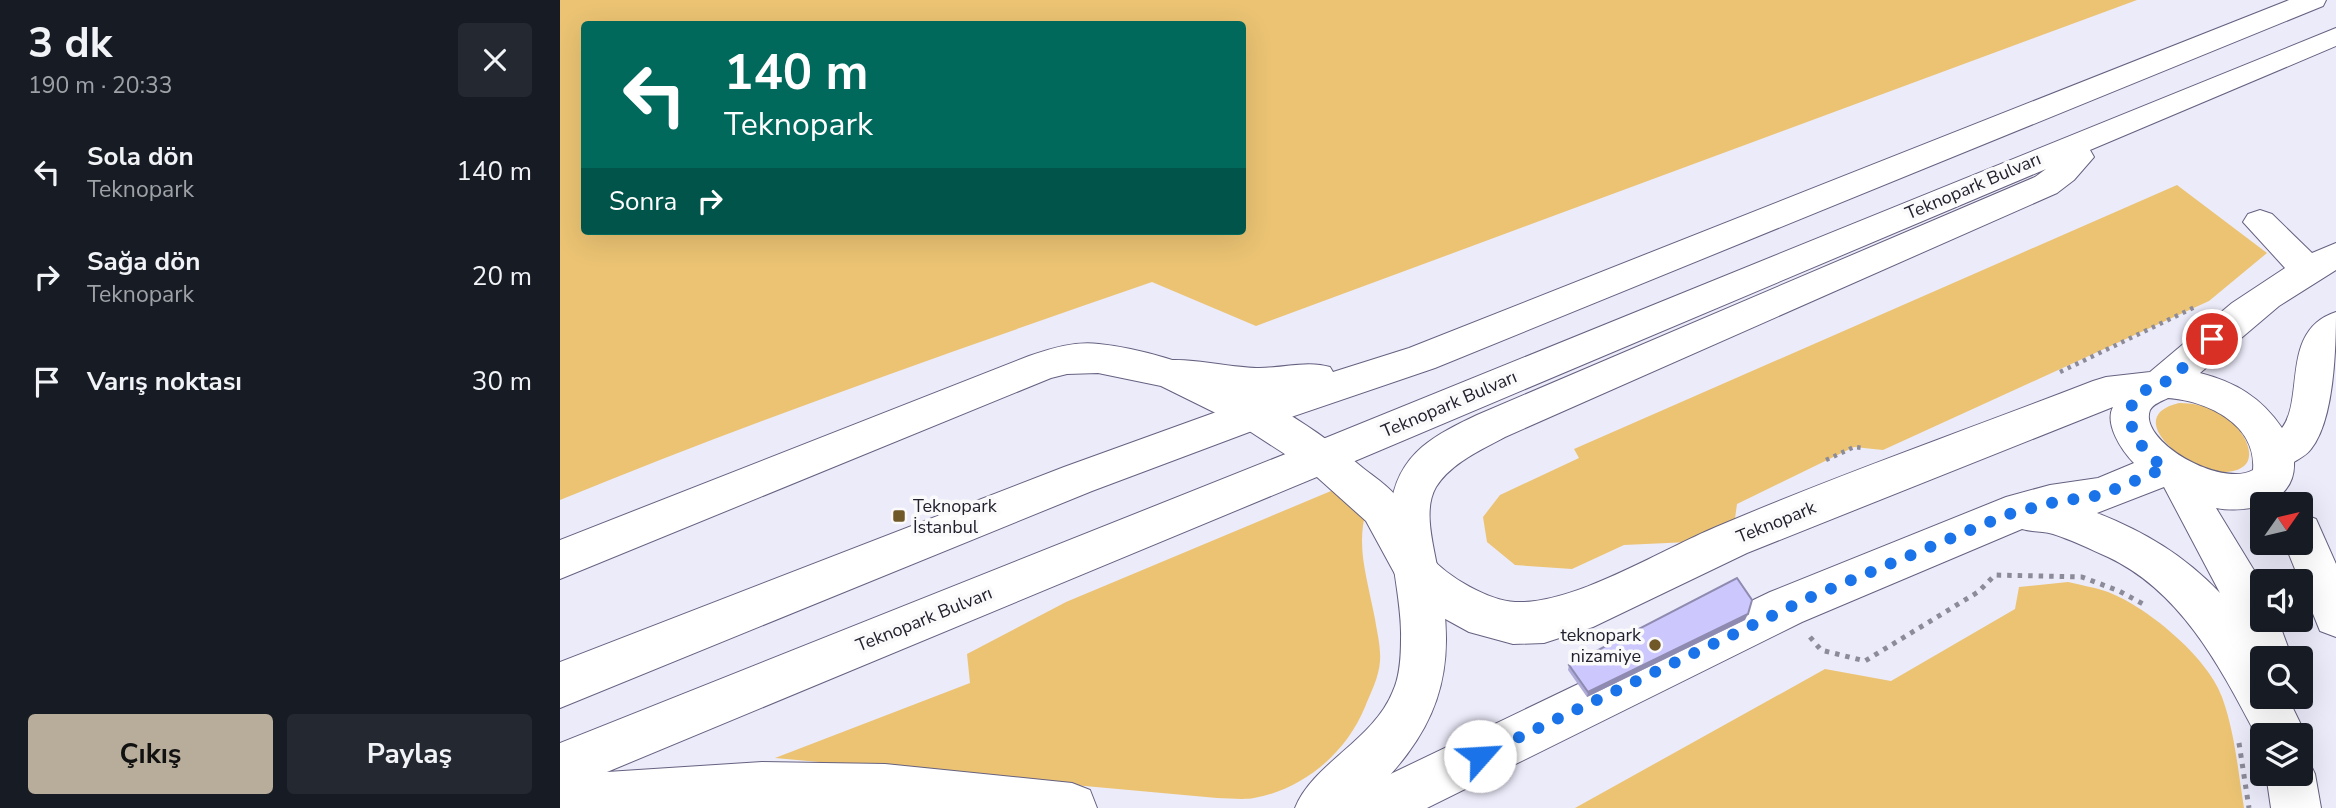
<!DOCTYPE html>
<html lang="tr">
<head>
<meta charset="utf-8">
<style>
  :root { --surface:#171b24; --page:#242831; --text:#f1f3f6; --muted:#9ea1a6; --accent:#b7ad9a }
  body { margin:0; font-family:"Nunito Sans",sans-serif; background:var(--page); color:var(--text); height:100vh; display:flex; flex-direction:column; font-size:26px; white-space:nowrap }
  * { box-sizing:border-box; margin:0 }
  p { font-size:23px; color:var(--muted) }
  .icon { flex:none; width:38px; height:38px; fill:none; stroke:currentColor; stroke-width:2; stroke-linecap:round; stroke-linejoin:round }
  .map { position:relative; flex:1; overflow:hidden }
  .side { display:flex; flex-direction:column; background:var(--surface); width:560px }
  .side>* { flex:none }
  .hud { position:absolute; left:21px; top:21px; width:665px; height:214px; border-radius:7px; box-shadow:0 7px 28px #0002; background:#00695c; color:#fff; overflow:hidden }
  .needle { width:46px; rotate:56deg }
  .fabs { position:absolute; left:1690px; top:492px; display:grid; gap:14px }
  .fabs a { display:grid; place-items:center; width:63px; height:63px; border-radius:7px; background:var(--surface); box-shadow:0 7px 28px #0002; font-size:35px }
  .pin { position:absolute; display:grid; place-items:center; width:60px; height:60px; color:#fff; margin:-30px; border:4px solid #fff; border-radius:50%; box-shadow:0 2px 7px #0007 }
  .me { position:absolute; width:77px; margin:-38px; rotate:64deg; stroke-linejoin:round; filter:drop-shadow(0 0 5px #0008) }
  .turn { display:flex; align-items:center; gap:24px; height:147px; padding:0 28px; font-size:32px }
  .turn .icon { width:91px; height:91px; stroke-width:2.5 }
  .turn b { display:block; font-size:49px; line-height:60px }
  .then { display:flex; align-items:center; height:66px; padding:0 28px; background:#0003; gap:14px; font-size:26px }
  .round { display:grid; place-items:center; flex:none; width:74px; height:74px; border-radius:7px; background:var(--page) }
  .overview { display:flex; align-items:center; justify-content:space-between; height:119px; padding:0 28px }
  h1 { font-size:42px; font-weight:700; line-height:52px }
  .button { display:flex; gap:14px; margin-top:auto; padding:14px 28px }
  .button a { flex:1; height:80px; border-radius:7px; background:var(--accent); color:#111; font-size:28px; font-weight:700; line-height:80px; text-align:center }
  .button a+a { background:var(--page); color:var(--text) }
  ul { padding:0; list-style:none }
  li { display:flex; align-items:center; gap:21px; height:105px; padding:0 28px }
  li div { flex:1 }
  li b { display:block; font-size:26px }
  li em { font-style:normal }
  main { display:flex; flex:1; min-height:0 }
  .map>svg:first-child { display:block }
  .green { fill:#ebc373; fill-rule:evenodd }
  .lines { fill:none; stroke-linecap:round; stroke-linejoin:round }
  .minor-casing { stroke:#656180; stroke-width:2 }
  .highway-casing { stroke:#656180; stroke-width:2 }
  .path-far1 { stroke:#8c8b99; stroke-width:4.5; stroke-dasharray:3.5 5; stroke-linecap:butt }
  .path { stroke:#8c8b99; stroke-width:5; stroke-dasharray:4.5 6; stroke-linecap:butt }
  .minor { fill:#fff; fill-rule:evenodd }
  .highway { fill:#fff; fill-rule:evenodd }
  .wall { fill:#afabd9 }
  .shaded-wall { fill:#8f8bb0 }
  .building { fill:#ccc7fc; stroke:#8f8bb0; stroke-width:2 }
  .route { stroke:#1a73e8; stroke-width:12; stroke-dasharray:0 21.6 }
  .poi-dot { fill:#705829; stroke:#fafafa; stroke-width:2.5 }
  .labels { text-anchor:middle; stroke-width:7; stroke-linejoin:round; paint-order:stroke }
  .street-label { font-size:18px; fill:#22212e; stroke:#fafafa }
  .poi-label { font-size:18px; fill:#22212e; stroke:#fafafa; text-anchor:start }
</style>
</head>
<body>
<main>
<section class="side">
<div class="overview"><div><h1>3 dk</h1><p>190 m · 20:33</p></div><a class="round"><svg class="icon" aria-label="close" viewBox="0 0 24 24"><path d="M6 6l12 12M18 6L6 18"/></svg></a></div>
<ul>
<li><svg class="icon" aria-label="left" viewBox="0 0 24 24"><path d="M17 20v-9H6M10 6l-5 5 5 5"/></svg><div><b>Sola dön</b><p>Teknopark</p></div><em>140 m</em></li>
<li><svg class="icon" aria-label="right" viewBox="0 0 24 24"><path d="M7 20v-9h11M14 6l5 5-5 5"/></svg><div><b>Sağa dön</b><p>Teknopark</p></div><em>20 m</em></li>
<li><svg class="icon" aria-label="arrive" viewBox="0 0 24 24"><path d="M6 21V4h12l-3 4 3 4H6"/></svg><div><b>Varış noktası</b></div><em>30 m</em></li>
</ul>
<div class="button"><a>Çıkış</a><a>Paylaş</a></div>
</section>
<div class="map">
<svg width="1776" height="808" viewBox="0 0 1776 808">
  <rect width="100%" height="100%" fill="#ecebfa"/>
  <g class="green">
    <path d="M0,0H1577L696,326L592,282C393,351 195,420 0,500ZM24,24H682V231H24Z"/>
    <path d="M1617,185L1707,253L1649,301L1323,450L1294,447L1177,504L1172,540L1064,545L1012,569L955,565L927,542L923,517L940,495L1019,458L1014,449Z"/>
    <path d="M1619,403C1636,403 1651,407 1665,416C1686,431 1707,470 1665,472C1631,474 1559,417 1619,403Z"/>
    <path d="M802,478L818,479C791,535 804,562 815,619C817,632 821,647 820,661C819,677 811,692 805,707C786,753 744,789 694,798C683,800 669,798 657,798L215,758L410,683L407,654L506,602Z"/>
    <path d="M1508,582C1520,585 1533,587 1545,591C1584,604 1648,657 1662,697C1675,733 1678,771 1684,808H1015L1265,669L1331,681L1455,609L1459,587Z"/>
  </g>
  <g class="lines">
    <g class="minor-casing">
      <g id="minor">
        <path d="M1700,210L1712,214L1752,253L1776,243V270L1719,306L1640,373C1675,382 1701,397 1722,428C1745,398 1720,330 1776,312C1776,348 1774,421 1751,449C1747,455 1740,458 1734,462C1736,503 1689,514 1656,508L1703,585V620H1718L1732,658H1703V696H1727L1746,735L1741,746V735H1703V748C1664,675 1626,594 1548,557C1530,549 1512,540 1493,534C1483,531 1472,532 1462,529L1242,622L867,808H782L789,790L818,780L1210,592L1446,497L1490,485L1538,478L1574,463C1562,451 1544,424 1553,407L1187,553L1033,627L984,643L953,644L909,632L878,615L842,587L806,521L748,469L680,425L601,386L538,373L507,374L491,378L0,579V540L469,356C492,348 515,341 539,344C632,354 733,408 803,468C813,476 827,485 835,495C851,513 857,539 871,557C887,577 930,601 955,602C1013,605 1101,550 1156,527C1280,474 1407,430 1533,381L1546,377L1590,372L1672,303L1725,268L1683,222L1688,214ZM1608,398C1647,401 1697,424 1693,470C1661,488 1578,441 1590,410C1593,404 1602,401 1608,398ZM1604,487L1660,593C1624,555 1585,532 1537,513Z"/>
        <path d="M1741,513L1756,519L1776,564V637L1760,631L1724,542H1741Z"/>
        <path d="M1741,754L1747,757L1755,774L1761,808H1711L1706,774H1741Z"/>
      </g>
    </g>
    <g class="highway-casing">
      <g id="highway">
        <path d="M1729,0H1766L1763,6L875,368L708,425L532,491L0,708V662L504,467L695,398L646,394L596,384L590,373L596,362C619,355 671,368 699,368C723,368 748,360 770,367L773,372L849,348Z"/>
        <path d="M1776,28V46L1530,150L1534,157L1514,180L1497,193L945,437C921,450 891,463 876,487C863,509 873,543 877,566C901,675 878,734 797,808H735C753,763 813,741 833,691C840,676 841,656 841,639C843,575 804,497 862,447C879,433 898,424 917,415L1475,177L1486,169L776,469L47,772L202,762L325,764L512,783L530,790L537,808H0V743L748,445Z"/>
      </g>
    </g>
    <g class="path-far1">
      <path d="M1500,372L1637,306"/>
      <path d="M1266,460L1294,447L1303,448"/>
    </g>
    <g class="path">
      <path d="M1250,637L1261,650L1305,661L1418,592L1435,575L1522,577L1559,591L1583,604"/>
      <path d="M1679,743L1689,808"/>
    </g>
    <use href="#minor" class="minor"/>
    <use href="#highway" class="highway"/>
  </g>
  <path class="wall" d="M1185,620L1027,697L1008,670L1009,665Z"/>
  <path class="shaded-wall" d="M1188,614L1185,620L1027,697L1028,692Z"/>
  <path class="building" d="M1177,578L1192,600L1188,614L1028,692L1009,665Z"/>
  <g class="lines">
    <path class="route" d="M920,756L1251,597L1446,515L1490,503L1541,495L1605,468C1586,456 1559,423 1575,399C1582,388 1593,389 1603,383C1621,373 1637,352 1652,339"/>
  </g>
  <g class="poi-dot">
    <rect x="332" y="509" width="14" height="14" rx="3.5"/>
    <circle cx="1095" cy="645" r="7"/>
  </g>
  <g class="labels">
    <g class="street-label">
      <text transform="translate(1413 186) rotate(-23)" y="6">Teknopark Bulvarı</text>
      <text transform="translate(889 404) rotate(-23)" y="6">Teknopark Bulvarı</text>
      <text transform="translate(1216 522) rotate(-22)" y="6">Teknopark</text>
      <text transform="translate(364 619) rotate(-22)" y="6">Teknopark Bulvarı</text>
    </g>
    <g class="poi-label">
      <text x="353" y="512">Teknopark<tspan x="353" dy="21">İstanbul</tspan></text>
      <text x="1081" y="641" text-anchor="end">teknopark<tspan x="1081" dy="21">nizamiye</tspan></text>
    </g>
  </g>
</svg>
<div class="fabs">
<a><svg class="needle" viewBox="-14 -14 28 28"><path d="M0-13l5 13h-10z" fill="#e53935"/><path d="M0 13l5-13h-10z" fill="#9ea1a6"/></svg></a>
<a><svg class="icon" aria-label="sound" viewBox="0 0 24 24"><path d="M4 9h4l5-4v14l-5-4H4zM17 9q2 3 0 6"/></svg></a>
<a><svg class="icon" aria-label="search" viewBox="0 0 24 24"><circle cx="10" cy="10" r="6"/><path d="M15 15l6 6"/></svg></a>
<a><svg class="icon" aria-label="layers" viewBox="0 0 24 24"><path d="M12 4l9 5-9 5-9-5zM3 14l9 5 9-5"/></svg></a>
</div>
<div class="pin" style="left:1652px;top:339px;background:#d93025"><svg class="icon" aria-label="arrive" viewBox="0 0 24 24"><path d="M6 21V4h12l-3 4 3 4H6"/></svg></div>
<svg class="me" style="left:920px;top:756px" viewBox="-20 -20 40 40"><circle r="19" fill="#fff"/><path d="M0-13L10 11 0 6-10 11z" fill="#1a73e8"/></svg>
<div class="hud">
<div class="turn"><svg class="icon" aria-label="left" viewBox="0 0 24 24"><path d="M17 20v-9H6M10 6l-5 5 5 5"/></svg><div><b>140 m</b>Teknopark</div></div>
<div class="then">Sonra<svg class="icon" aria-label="right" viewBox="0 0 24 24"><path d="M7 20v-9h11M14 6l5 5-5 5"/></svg></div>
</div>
</div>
</main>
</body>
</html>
